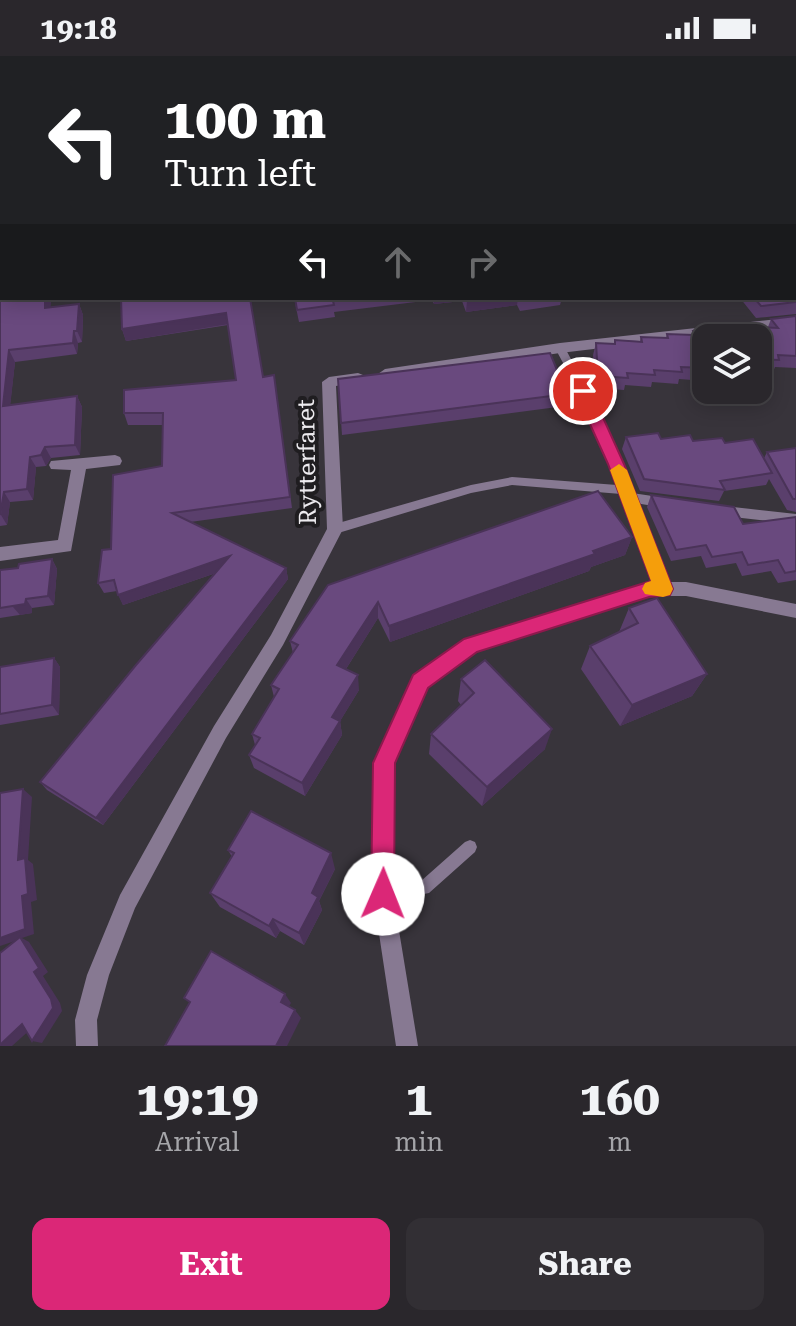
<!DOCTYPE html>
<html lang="en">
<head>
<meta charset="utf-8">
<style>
  :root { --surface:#2a272c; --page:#322f34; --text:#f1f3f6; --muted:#a5a5a9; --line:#464448; --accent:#db2777 }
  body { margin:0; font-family:"Roboto Serif",serif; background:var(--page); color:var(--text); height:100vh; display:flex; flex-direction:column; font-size:30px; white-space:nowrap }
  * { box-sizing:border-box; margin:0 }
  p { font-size:26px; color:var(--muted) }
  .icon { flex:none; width:44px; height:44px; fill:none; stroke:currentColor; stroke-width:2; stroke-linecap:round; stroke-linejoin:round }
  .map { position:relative; height:990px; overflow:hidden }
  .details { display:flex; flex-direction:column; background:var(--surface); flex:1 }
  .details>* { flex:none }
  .hud { position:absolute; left:0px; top:0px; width:796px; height:244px; box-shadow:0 4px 20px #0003,0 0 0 2px var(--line); background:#202124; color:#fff; overflow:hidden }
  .fabs { position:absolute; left:692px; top:268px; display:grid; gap:16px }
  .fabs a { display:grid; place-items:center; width:80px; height:80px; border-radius:16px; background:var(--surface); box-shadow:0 4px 20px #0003,0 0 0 2px var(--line); font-size:40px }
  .pin { position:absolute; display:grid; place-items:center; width:68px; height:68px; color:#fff; margin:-34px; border:4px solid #fff; border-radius:50%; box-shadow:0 2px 8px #0007 }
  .me { position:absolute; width:88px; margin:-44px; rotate:1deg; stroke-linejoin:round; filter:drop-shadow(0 0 6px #0008) }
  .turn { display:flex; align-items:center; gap:28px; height:168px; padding:0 32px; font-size:36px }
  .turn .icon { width:104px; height:104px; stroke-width:2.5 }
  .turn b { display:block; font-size:56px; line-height:68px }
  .lanes { display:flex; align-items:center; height:76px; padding:0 32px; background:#0003; justify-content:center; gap:40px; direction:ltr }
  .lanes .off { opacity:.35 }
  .eta { display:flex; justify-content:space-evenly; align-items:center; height:136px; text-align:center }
  .eta b { font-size:48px; font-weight:700; line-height:56px }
  .cta { display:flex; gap:16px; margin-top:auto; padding:16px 32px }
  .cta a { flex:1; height:92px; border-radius:16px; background:var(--accent); color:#fff; font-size:32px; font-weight:700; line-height:92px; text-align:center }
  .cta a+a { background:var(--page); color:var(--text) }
  .status { display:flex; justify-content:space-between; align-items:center; height:56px; padding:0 40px; background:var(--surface); direction:ltr }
  .status svg { height:22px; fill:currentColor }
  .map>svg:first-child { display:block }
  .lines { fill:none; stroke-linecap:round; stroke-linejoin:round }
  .service { fill:#877992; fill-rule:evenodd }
  .minor { fill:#877992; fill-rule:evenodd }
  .primary { fill:#d8baed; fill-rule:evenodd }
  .wall { fill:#5a3f6c }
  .shaded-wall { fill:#4a3358 }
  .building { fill:#69497e; stroke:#4a3358; stroke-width:2 }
  .route { fill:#db2777; stroke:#8e194d; stroke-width:2 }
  .slow { fill:#f59e0b }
  .labels { text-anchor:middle; stroke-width:8; stroke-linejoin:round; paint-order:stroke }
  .street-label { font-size:24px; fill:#edebef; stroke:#1f1d20 }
</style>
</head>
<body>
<div class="status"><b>19:18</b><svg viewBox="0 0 49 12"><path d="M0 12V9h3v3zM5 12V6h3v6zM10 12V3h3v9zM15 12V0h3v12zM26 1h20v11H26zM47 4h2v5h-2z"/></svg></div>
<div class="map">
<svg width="796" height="990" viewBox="0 0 796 990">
  <rect width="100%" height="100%" fill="#38343b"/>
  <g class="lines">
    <g class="service">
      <path d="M560,289L565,292L600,357L632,437L666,442L672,447L666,452L635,447L669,533L667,537L663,538L659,537L657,533L621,438L512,429L471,437L335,478L331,476L329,473L331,470L335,468L471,429L512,421L617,429L590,357L555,292Z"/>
      <path d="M724,450L796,458V468L724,460L718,455Z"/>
      <path d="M470,784L475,786L477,791L475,796L429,837L383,846L378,843L375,838L378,833L421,825L465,786Z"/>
    </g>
    <g class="minor">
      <path d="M796,261V269L560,297L385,323L378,318L385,313L560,287Z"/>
      <path d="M358,317L363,319L365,322L363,325L336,330L343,473L283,589L226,682L135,852L109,919L97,964L98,990H76L75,964L87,919L120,839L214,670L271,579L327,473L322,326L329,321Z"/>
      <path d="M115,399L120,401L122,405L120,409L86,413L71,495L0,505V491L58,484L71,414L51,413L49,409L51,405Z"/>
      <path d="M649,526H686L796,548V562L686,540H649L476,595L427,632L393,707V838L418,990H396L373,838L375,707L415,620L465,584Z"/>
    </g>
    <g class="primary">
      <path d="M662,0H677L678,2H663Z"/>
      <path d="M794,79L796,80V89L794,88Z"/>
    </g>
  </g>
  <g class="wall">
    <path d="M796,191V258L756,262L740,242H794Z"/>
    <path d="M0,238L51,242L50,251L79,248L83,259L82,286L78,287L77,298L15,306L10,349L77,340L82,351L80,399L51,402L46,410L36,411L33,444L10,446L7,469L0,470Z"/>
    <path d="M250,242L263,321L274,319L292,452L190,466L286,512L288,523L103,769L47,734L40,726L216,517L123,549L117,535L104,537L98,527L111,493L162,410L163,369H128L124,357L236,324L228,269L126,285L122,273Z"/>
    <path d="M294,242H562L560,249L520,255L517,249L466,256L462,245L434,248L432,244L334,256L335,261L299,266Z"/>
    <path d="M796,260V312L775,311L773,316L758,315V282H706V321L705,325L679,323L678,328L652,326L651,331L625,329L624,334L595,332L593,299L596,287L614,288L615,284L640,285L641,281L666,282L667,278L691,279L693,275L733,274L735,270L768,271L771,263Z"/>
    <path d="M338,323L567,338L565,350L342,379Z"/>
    <path d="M626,381L725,387L764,402L767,396L796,392V456L787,454L769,423L766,429L724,435L719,445L640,435L622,393Z"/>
    <path d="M651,439L743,468L796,461V524L778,527L771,515L742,520L736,507L706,512L701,500L671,505L647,451Z"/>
    <path d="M632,481L625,499L591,511L589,515L390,586L378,562L346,613L359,634L340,665L342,679L305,740L254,712L249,699L255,689L252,678L274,641L271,629L293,597L290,585L328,529Z"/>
    <path d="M52,503L57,513L54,549L32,552V557L0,562V514L18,512Z"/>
    <path d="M629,552L707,618L692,640L620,670L581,613L590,590L619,576Z"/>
    <path d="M54,602L60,611L59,659L0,669V611Z"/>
    <path d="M461,623L545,693L482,750L429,698L431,678L461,649L458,645Z"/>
    <path d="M228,794L335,813L319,845L322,854L304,889L280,875L276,882L220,851L210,837L232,801Z"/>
  </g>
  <g class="shaded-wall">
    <path d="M45,242H51L50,263L45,252Z"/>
    <path d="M434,242H462V245L434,248Z"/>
    <path d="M486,242H518L517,249L466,256L467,245Z"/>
    <path d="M79,248L83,259L82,286L77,275Z"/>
    <path d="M226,257L229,268L126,285L122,273Z"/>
    <path d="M74,275L78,287L77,298L73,287Z"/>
    <path d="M9,294L15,306L9,361L3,350Z"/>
    <path d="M77,340L82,351L80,399L75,389Z"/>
    <path d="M45,391L51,402L46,410L41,399Z"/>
    <path d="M30,401L36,411L33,444L27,433Z"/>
    <path d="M4,436L10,446L7,469L1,459Z"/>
    <path d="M632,481L625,499L591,511L589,515L390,586L389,570Z"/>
    <path d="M230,500L233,511L123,549L118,539Z"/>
    <path d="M52,503L57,513L54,549L48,540Z"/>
    <path d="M286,512L288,523L103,769L96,762Z"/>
    <path d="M26,543L32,552V557L20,559L13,551Z"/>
    <path d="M378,546V562L339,624L337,609Z"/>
    <path d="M54,602L60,611L59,659L52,649Z"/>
    <path d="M707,618L692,640L620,670L632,649Z"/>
    <path d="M358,619L359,634L334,675L332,661Z"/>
    <path d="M340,665L342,679L305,740L302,727Z"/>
    <path d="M552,673L545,693L482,750L487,731Z"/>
    <path d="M23,733L32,741L28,804L33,808L37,844L31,846L34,878L22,882L29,886L48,916L43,920L60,947L62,955L42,987L32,985L34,916L21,883L0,890V882L18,804Z"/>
    <path d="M331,797L335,813L319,845L322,854L304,889L299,877L312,837Z"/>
    <path d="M273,863L280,875L276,882L269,870Z"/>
    <path d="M285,938L291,947L287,954L281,946Z"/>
    <path d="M295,954L301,962L287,990H276Z"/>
    <path d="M22,968L32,972L12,990H0V989Z"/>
  </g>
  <g class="building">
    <path d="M0,0H426L427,2H2V227L0,226Z"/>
    <path d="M794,190L796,191V246L761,250L754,242H794Z"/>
    <path d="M2,237V242H45V252L79,248L77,275H74L73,287L9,294L3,350L77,340L75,389L45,391L41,399L30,401L27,433L4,436L0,459V238Z"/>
    <path d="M121,242H250L263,321L274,319L290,441L172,457L286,512L96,762L40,726L136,609L230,500L118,539L114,524L98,527L102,494L111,493L113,419L162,410L163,357H124V334L236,324L226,257L122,273Z"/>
    <path d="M295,242H353L333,245L334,249L297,254Z"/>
    <path d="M466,242H486L467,245Z"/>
    <path d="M796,260V300L778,299L779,304L758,303V282H706V312L681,311L682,316L654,314L655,319L627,317L628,322L598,320L596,287L615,288V284L642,286L641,281L668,282L667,278L694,279L693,275L738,274L735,270L778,272L771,263Z"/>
    <path d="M550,297L567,338L341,367L338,323Z"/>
    <path d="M658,377L661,383L690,379L693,385L722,382L725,387L753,383L772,417L720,425L725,434L644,423L626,381Z"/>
    <path d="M796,392V443H793L767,396Z"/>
    <path d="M598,435L632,481L593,495L595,498L389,570L378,546L337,609L358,619L332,661L340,665L302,727L249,699L260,682L252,678L279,633L271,629L298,589L290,585L328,529Z"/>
    <path d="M651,439L734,451L743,468L796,461V515L785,517L778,504L748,509L742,496L712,501L706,489L676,494Z"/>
    <path d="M52,503L48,540L26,543L25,548L0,552V514L18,512L19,508Z"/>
    <path d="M657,542L707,618L632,649L590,590L638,567L629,552Z"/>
    <path d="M54,602L52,649L0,658V611Z"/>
    <path d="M485,604L552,673L487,731L431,678L474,637L461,623Z"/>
    <path d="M23,733L18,804L25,802L28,838L22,840L25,873L0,882V737Z"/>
    <path d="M251,755L331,797L312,837L318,841L299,877L273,863L269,870L210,837L234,797L228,794Z"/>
    <path d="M20,881L39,912L34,916L51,943L53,952L32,985L22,968L0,989V897Z"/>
    <path d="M211,895L285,938L281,946L295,954L276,990H165L190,946L184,942Z"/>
  </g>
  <path class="route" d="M583,329L591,335L624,408L673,533L670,539L649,541L477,596L428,632L395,707L394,838L391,846L383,850L374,846L371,838L373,707L413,619L464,583L651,525L608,408L575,335Z"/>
  <path class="slow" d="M619,408L627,414L673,533L670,539L663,541L645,538L642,533L645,527L651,525L610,414Z"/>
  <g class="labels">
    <g class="street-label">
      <text transform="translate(307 406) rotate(-91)" y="8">Rytterfaret</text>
    </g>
  </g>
</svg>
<div class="fabs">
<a><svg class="icon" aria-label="layers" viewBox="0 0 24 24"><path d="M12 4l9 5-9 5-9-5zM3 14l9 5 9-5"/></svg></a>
</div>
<div class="pin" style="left:583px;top:335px;background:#d93025"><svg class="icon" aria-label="arrive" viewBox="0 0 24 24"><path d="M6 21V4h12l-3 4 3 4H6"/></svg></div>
<svg class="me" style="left:383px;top:838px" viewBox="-20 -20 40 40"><circle r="19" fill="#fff"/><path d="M0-13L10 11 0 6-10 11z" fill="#db2777"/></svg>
<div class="hud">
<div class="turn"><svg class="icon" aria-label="left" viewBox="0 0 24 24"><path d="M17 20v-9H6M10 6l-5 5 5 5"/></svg><div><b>100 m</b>Turn left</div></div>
<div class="lanes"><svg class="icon" aria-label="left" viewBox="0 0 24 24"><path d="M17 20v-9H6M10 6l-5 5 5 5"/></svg><svg class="icon off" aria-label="ahead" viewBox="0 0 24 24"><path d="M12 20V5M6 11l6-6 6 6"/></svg><svg class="icon off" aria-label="right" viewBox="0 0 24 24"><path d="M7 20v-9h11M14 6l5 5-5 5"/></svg></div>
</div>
</div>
<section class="details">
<div class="eta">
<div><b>19:19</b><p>Arrival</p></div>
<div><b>1</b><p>min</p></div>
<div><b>160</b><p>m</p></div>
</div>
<div class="cta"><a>Exit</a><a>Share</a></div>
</section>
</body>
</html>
